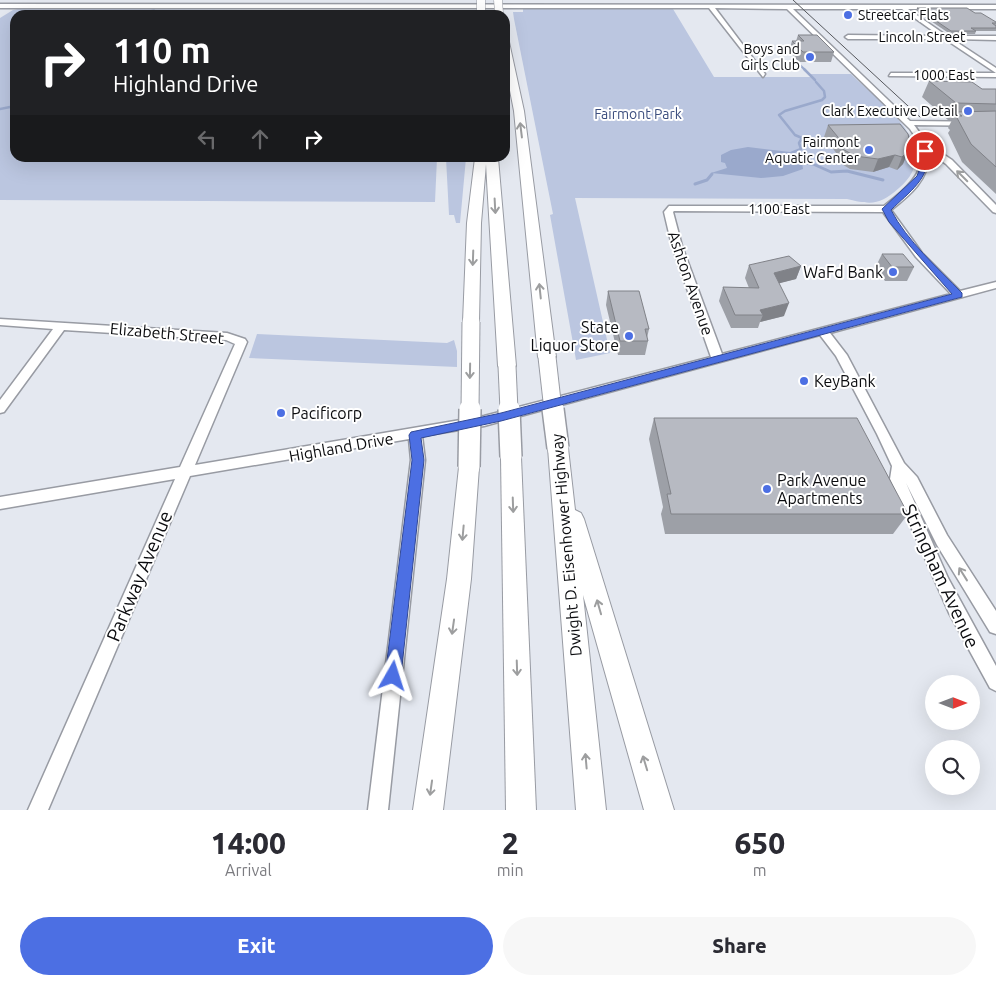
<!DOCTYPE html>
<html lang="en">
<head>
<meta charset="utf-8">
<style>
  :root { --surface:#fff; --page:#f7f7f7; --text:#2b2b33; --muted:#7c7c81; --accent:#4c6fe3 }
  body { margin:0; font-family:Ubuntu,sans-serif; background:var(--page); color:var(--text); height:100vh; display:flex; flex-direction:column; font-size:19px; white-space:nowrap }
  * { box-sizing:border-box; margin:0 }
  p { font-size:16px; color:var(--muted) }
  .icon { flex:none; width:28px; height:28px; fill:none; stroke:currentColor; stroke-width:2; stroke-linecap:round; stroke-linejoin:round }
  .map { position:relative; height:810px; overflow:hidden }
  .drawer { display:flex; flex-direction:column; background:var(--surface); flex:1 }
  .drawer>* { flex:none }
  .banner { position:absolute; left:10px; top:10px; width:500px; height:152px; border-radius:15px; box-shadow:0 5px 20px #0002; background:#202124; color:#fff; overflow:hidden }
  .needle { width:32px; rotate:90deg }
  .buttons { position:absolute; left:925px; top:675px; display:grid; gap:10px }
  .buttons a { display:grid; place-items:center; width:55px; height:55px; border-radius:50%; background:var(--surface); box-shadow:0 5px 20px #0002; font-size:25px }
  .pin { position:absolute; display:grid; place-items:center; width:42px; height:42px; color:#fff; margin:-21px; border:2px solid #fff; border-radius:50%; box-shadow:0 1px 5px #0007 }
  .me { position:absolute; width:55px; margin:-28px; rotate:6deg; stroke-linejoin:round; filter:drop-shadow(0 0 4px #0008) }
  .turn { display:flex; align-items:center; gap:18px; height:105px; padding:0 20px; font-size:22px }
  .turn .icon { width:65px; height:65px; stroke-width:2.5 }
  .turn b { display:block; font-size:35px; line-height:42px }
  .lanes { display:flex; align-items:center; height:48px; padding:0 20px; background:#0003; justify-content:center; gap:25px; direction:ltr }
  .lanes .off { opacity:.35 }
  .eta { display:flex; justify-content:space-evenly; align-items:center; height:85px; text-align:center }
  .eta b { font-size:30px; font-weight:800; line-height:35px }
  .primary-button { display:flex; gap:10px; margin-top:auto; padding:10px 20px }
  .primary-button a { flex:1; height:58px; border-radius:30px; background:var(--accent); color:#fff; font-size:20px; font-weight:800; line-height:58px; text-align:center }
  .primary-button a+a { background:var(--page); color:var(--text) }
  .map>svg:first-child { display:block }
  .green { fill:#bbc6e0 }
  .water { fill:#9aa9cc }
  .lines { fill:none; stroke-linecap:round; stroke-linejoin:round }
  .stream-far2 { stroke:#9aa9cc; stroke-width:2 }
  .stream-far1 { stroke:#9aa9cc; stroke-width:2.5 }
  .stream { stroke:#9aa9cc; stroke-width:3 }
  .minor-casing { stroke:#989ba3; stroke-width:3 }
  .highway-casing { stroke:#989ba3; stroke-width:2 }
  .minor { fill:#fff; fill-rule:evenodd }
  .highway { fill:#fff; fill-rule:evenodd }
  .tram { stroke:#55575c; stroke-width:1 }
  .highway-bridge-far2-casing { stroke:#989ba3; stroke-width:9; stroke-linecap:butt }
  .highway-bridge-far1-casing { stroke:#989ba3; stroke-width:19; stroke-linecap:butt }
  .highway-bridge-casing { stroke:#989ba3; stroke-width:24; stroke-linecap:butt }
  .highway-bridge-far2 { stroke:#fff; stroke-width:8 }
  .highway-bridge-far1 { stroke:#fff; stroke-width:17 }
  .highway-bridge { stroke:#fff; stroke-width:21 }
  .wall { fill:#9da0a7 }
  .shaded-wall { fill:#808288 }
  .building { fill:#b7bac2; stroke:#808288 }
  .oneway { stroke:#9d9e9f }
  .route { fill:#4c6fe3; stroke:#314894 }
  .poi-dot { fill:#4c6fe3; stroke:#fff; stroke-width:2 }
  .labels { text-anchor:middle; stroke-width:4; stroke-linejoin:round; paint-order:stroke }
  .far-poi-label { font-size:14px; fill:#0b0c0f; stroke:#fff; text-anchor:end }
  .far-street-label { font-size:14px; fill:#0b0c0f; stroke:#fff }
  .far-park-label { font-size:14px; fill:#3c4e7e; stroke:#fff }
  .poi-label { font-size:16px; fill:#0b0c0f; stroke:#fff; text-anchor:start }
  .street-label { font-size:16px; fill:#0b0c0f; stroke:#fff }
  .near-street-label { font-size:19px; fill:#0b0c0f; stroke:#fff }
</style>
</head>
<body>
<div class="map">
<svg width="996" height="810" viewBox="0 0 996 810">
  <rect width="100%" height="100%" fill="#e4e8f0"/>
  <g class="green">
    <path d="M23,8L255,10L263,15H15V158H437L435,202L0,200V18L13,10Z"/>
    <path d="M523,9H673L714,77H811L809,74H851C880,103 947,147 899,188C880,205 872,205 847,199L575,198L610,353L576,360L550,215L553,214L514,19L513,12H523Z"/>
    <path d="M446,158H466L460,223H456L454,215H449Z"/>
    <path d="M257,334L447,343L454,340L457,351V367L249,358Z"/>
  </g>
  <path class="water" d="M748,147L790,152L792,153L788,157L795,161L802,162L803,169L783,176L761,178L711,173L727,168L725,163L721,162V155L731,150Z"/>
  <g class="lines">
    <g class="stream-far2">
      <path d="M137,15L154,10"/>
      <path d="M798,63L806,71"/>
    </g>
    <g class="stream-far1">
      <path d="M804,69L815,80"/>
      <path d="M0,109L15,106"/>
      <path d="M791,153L801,149L799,143L802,138L795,135L779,115L785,111L822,100L825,97L824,91L816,82"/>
    </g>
    <g class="stream">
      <path d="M803,163L813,164L831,172L847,171L883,180"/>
      <path d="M695,184L707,180L712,174"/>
    </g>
    <g class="minor-casing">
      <g id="minor">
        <path d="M0,4L996,5V9H908L947,36H996V40L952,39L996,68V73L945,39H848L845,37L848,35L940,36L902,9H793L910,121L996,122V126L914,125L928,144L952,160L996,205V213L993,212L946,164L929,152C930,179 910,195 891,210L922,253L960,291L996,282V288L830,333L847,355L904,463L917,477L947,535L996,611V634L990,632L937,545L906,483L948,578L996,666V691L990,688L949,613L890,479L892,466L877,434L836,356L820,335L484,426L422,436L425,460L388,810H368L411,460L409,439L190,476L48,810H28L175,479L0,509V497L180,467L235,344L226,340L64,330L4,412L0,413V400L53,329L0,325V319L227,333L245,339L247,342L195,465L484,416L711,357L672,246L664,212L669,206H884C901,193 929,172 921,146C919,140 913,134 910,129L787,9L715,8L765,74L763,77L709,8H0ZM674,211L883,212L916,257L951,294L722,354L682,246L673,212Z"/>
        <path d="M891,73H996V77L889,76Z"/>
      </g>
    </g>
    <g class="highway-casing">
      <g id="highway">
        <path d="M505,39L509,42L524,111L556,357L553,361H541L538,357L514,111L505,65Z"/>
        <path d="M475,158H498L516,366L513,370H501L498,366L486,164L481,223L479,322L477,326H465L463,322L467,223Z"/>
        <path d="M558,440L565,443L568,448L575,510L581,513L584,519L674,810H644L583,595L606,810H576L548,448L551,443Z"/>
        <path d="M511,449L518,452L521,457L536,810H506L501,457L504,452Z"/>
        <path d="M469,459L476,461L479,467L471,579L443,810H413L447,579L459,467L462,461Z"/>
      </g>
    </g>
    <use href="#minor" class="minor"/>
    <use href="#highway" class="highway"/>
    <path class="tram" d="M793,0L920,117"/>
    <g class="highway-bridge-far2-casing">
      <g id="highway-bridge-far2">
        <path d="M481,0V13"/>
        <path d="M498,0L499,13"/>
      </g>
    </g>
    <g class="highway-bridge-far1-casing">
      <g id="highway-bridge-far1">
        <path d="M547,357L553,410"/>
        <path d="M507,366L509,410"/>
        <path d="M470,410L471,322"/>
      </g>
    </g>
    <g class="highway-bridge-casing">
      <g id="highway-bridge">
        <path d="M509,409L511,457"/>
        <path d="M553,409L558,448"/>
        <path d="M469,467L470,409"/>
      </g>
    </g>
    <use href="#highway-bridge-far2" class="highway-bridge-far2"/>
    <use href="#highway-bridge-far1" class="highway-bridge-far1"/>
    <use href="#highway-bridge" class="highway-bridge"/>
  </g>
  <g class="wall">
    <path d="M917,8L975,13L996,22V31H975H976L975,34H950L916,11Z"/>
    <path d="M798,35L834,52L831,62H799L789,51L792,41H796Z"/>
    <path d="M929,81L982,89H996V194L962,162L948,133L950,130L948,128L952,120H948L922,97Z"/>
    <path d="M828,125L908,151L903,164L897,170L889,167L873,172L850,169L835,160L837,154L824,137Z"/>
    <path d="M882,254L914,267L907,281H885L875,268Z"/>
    <path d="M749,265L801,266L796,279L779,283L784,316L760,322L758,328H731L719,301L723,287L749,288L745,278Z"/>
    <path d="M608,291L649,329L647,338L648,341L645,355H618L606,305Z"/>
    <path d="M654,418L908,514L893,534H665L661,514L663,507L649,439Z"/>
  </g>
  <g class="shaded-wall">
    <path d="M908,151L903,164L897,170L902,157Z"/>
    <path d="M895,155L889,167L873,172L878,159Z"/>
    <path d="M801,266L796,279L769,286L774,273Z"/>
    <path d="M789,303L784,316L760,322L763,315L760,310Z"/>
  </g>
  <g class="building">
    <path d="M917,8H967L975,13H981L996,22V23H992L996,26V28H971L976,31H951Z"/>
    <path d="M798,35H817L834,52H803L792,41H804Z"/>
    <path d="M929,81L972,82L982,89H996V104L956,103Z"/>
    <path d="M996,111V167L971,144L956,116H962L956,112Z"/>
    <path d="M900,124L908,134L910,142L908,151L902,157L895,155L878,159L855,156L839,147L842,142L828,125Z"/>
    <path d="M882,254H903L914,267H892Z"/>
    <path d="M789,256L801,266L774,273L789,303L760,310L763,315H735L723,287L759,288L749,265Z"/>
    <path d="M608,291H639L649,329H645L648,341H620Z"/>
    <path d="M654,418H857L908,514H671L667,494H671Z"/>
  </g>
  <defs><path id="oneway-shaft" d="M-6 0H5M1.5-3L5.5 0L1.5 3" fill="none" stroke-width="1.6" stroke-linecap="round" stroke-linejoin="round" transform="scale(1.25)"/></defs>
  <g class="oneway">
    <use href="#oneway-shaft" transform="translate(521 130) rotate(-97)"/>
    <use href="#oneway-shaft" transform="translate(962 176) rotate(-135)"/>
    <use href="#oneway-shaft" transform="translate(495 206) rotate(87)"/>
    <use href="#oneway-shaft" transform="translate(473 258) rotate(92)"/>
    <use href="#oneway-shaft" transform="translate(540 291) rotate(-96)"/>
    <use href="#oneway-shaft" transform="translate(470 371) rotate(91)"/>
    <use href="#oneway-shaft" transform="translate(513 505) rotate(88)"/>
    <use href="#oneway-shaft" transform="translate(463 533) rotate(95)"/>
    <use href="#oneway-shaft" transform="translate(963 574) rotate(-122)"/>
    <use href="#oneway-shaft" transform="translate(599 607) rotate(-106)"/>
    <use href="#oneway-shaft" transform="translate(453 627) rotate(98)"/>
    <use href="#oneway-shaft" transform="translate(517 668) rotate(88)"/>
    <use href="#oneway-shaft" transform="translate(586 761) rotate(-95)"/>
    <use href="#oneway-shaft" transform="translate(645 763) rotate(-107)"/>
    <use href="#oneway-shaft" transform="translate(431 788) rotate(98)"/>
  </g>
  <path class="route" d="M923,150L929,151C930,179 909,192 891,210C907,241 938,268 962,293V297L501,421L421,438L424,460L401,676L399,681L393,684L388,681L385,676L412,460L409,435L411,432L501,413L952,294L889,222L882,209L917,176L922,162Z"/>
  <g class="poi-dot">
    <circle cx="848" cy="15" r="5"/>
    <circle cx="810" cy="57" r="5"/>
    <circle cx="968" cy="111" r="5"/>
    <circle cx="869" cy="150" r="5"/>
    <circle cx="893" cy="272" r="5"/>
    <circle cx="629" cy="336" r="5"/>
    <circle cx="804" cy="381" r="5"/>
    <circle cx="281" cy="413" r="5"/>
    <circle cx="767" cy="489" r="5"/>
  </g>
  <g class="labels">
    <g class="far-poi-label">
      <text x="858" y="20" text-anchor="start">Streetcar Flats</text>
      <text x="800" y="54">Boys and<tspan x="800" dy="16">Girls Club</tspan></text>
      <text x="958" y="116">Clark Executive Detail</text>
      <text x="859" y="147">Fairmont<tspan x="859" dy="16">Aquatic Center</tspan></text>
    </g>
    <g class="far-street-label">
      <text x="922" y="42">Lincoln Street</text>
      <text x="944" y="80">1000 East</text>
      <text x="779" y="214">1100 East</text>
    </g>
    <g class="far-park-label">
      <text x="638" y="119">Fairmont Park</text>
    </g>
    <g class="poi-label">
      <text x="883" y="278" text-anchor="end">WaFd Bank</text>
      <text x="619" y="333" text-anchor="end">State<tspan x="619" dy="18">Liquor Store</tspan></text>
      <text x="814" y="387">KeyBank</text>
      <text x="291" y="419">Pacificorp</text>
      <text x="777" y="486">Park Avenue<tspan x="777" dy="18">Apartments</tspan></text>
    </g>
    <g class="street-label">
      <text transform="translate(691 283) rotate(71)" y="6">Ashton Avenue</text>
      <text transform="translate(167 333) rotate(5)" y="6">Elizabeth Street</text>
      <text transform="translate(341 447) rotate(-10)" y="6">Highland Drive</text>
      <text transform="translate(566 545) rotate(-95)" y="6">Dwight D. Eisenhower Highway</text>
    </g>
    <g class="near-street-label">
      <text transform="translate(139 576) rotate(-67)" y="7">Parkway Avenue</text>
      <text transform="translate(941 576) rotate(65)" y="7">Stringham Avenue</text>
    </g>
  </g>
</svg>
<div class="buttons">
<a><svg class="needle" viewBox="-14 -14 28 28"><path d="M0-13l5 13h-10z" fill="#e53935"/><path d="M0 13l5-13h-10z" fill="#7c7c81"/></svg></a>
<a><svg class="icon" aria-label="search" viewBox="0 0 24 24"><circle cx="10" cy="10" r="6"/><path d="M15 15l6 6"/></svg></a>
</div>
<div class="pin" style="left:925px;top:151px;background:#d93025"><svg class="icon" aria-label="arrive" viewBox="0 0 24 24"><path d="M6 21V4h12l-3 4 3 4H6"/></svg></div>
<svg class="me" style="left:393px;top:676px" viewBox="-20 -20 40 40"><path d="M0-17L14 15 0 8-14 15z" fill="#4c6fe3" stroke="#fff" stroke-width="4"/></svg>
<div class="banner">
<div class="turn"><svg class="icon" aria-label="right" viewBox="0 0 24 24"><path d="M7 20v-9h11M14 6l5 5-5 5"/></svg><div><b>110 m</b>Highland Drive</div></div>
<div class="lanes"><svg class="icon off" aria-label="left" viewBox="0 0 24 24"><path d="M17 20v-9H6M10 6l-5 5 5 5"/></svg><svg class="icon off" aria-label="ahead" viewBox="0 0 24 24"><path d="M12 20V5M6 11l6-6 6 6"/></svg><svg class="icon" aria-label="right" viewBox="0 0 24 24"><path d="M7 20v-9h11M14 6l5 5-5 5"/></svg></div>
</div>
</div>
<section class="drawer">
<div class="eta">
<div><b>14:00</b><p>Arrival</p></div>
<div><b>2</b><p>min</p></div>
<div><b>650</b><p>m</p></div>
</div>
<div class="primary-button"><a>Exit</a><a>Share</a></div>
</section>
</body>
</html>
